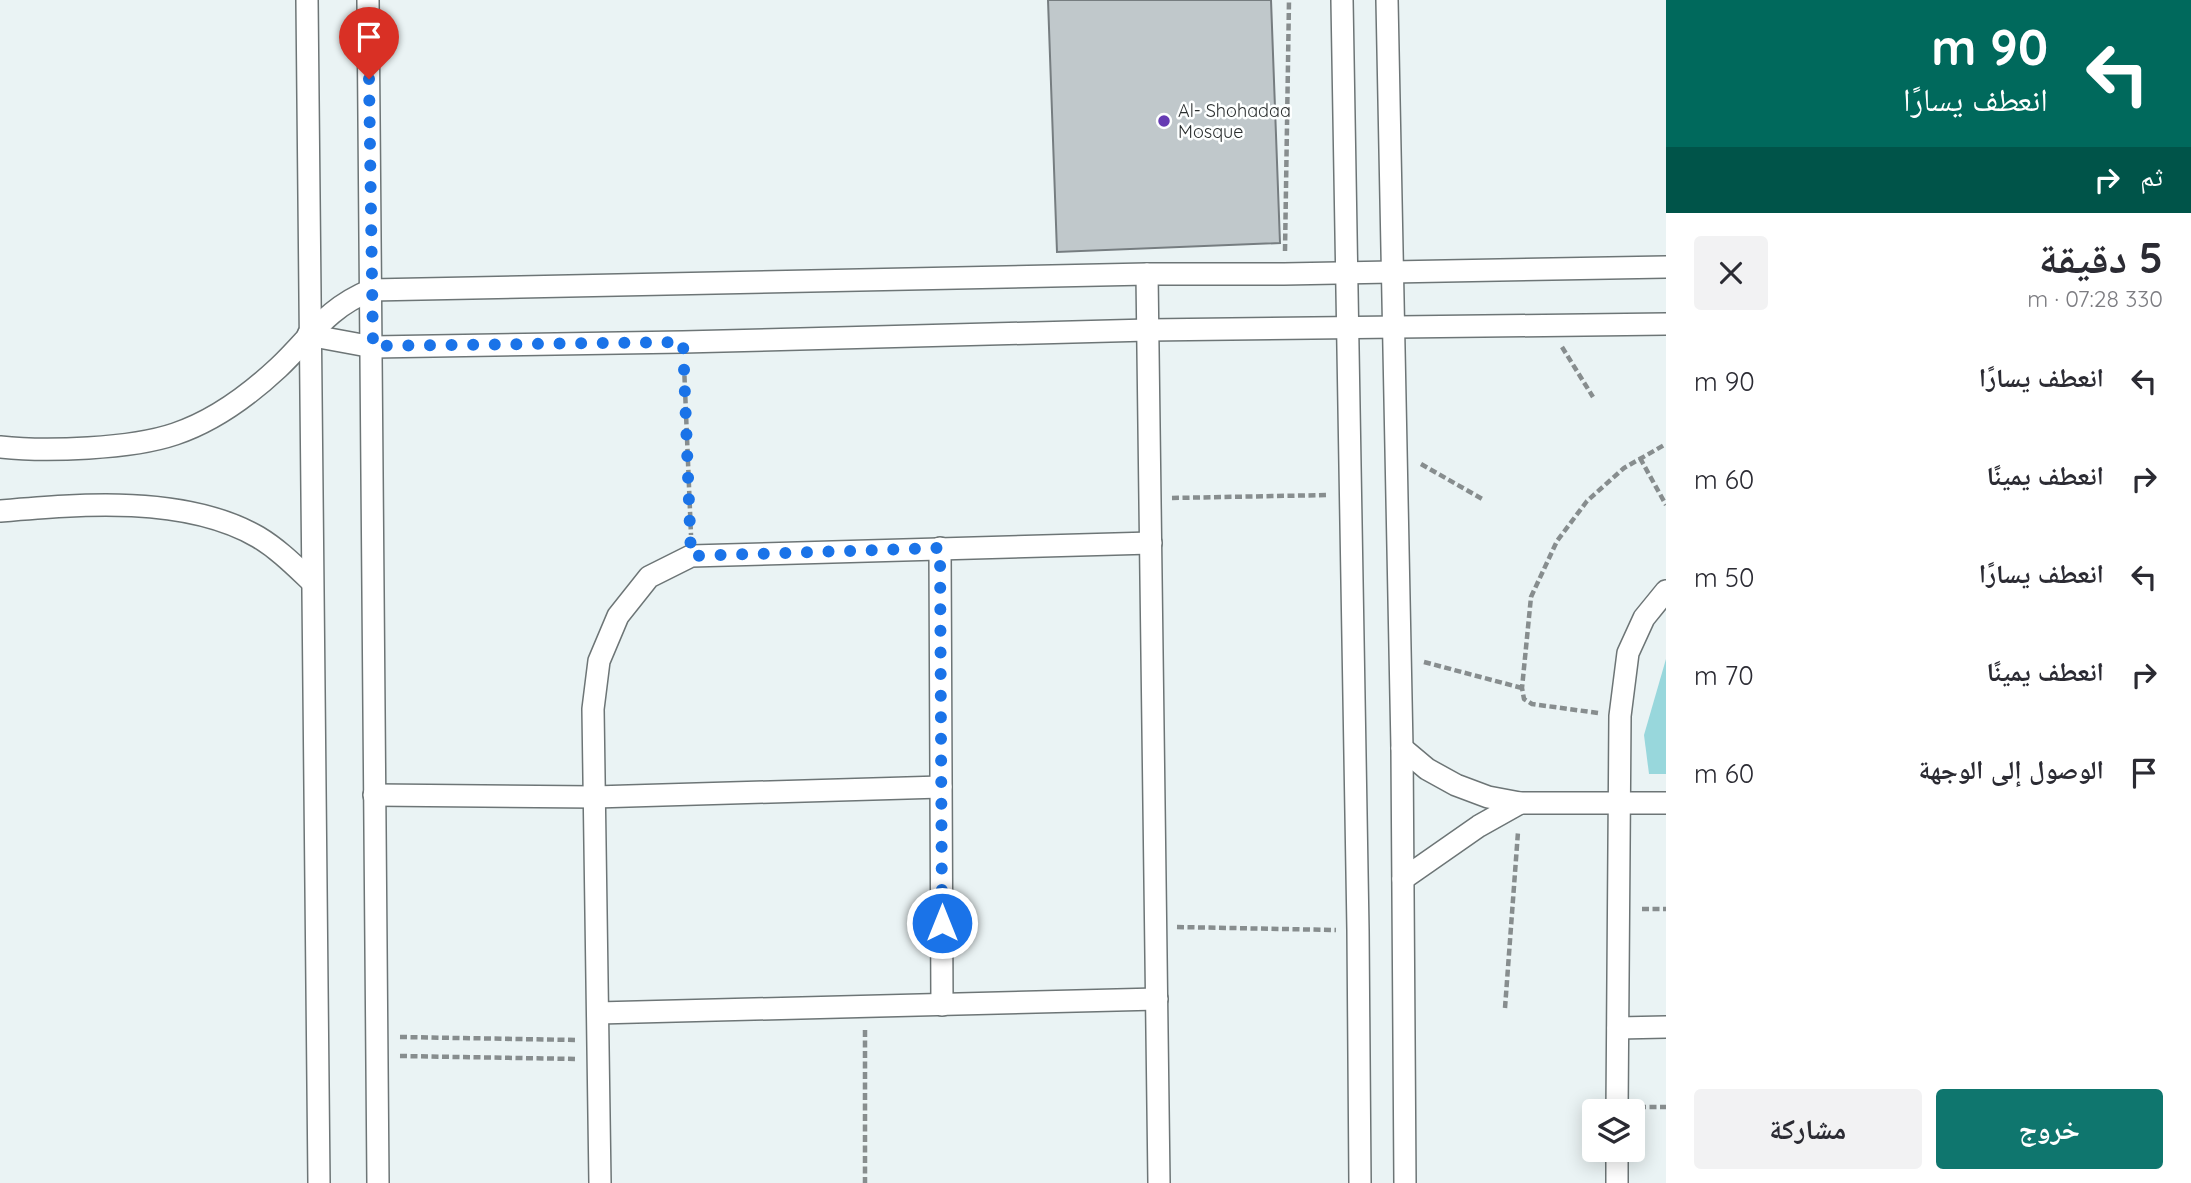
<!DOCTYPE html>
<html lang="ar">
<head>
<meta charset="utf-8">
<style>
  :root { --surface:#fff; --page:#f2f2f3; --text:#2b2b33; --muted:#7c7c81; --accent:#0f766e }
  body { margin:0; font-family:Quicksand,"Noto Naskh Arabic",sans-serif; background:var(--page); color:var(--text); direction:rtl; height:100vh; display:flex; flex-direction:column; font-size:26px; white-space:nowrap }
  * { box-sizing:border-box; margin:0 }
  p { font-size:23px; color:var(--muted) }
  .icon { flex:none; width:38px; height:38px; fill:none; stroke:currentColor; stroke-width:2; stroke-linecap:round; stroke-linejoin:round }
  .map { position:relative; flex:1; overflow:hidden; direction:ltr }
  .drawer { display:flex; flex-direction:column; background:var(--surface); width:525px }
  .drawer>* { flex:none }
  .top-card { background:#00695c; color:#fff; overflow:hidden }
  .fabs { position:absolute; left:1582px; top:1099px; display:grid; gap:14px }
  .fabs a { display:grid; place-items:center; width:63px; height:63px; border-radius:7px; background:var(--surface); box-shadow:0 4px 18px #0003; font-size:35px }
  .pin { position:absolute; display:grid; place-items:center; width:60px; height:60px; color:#fff; margin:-72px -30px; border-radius:50% 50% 50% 0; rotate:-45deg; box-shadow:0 0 7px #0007 }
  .pin .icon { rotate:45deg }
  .me { position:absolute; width:77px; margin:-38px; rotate:0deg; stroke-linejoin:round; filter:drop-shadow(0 0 5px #0008) }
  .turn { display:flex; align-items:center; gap:24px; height:147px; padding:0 28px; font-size:32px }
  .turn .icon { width:91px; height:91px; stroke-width:2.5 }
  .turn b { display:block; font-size:49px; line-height:60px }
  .then { display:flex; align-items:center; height:66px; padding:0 28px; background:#0003; gap:14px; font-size:26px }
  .round { display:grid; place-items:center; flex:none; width:74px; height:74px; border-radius:7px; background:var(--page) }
  .summary { display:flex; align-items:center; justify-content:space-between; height:119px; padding:0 28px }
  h1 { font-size:42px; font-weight:700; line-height:52px }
  .primary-button { display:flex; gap:14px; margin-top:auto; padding:14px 28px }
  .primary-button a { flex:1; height:80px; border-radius:7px; background:var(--accent); color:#fff; font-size:28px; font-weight:700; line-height:80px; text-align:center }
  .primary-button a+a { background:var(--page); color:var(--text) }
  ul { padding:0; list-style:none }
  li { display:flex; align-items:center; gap:21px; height:98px; padding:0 28px }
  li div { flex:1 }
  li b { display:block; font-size:26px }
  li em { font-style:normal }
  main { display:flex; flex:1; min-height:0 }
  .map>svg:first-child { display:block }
  .green { fill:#98d7dc }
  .building { fill:#c0c8cb; stroke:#767d80; stroke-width:2 }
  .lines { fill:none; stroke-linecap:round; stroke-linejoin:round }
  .street-casing { stroke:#6d7576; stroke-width:24 }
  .path { stroke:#878d8e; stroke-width:4.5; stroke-dasharray:7 3.5; stroke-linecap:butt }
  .street { stroke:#fff; stroke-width:21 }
  .route { stroke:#1a73e8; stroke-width:12; stroke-dasharray:0 21.6 }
  .poi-dot { fill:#653bb3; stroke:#fdffff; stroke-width:2.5 }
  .labels { text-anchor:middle; stroke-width:5; stroke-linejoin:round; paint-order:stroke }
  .poi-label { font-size:18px; fill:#2b2f2f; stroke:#fdffff; text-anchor:start }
</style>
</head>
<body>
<main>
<section class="drawer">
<div class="top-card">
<div class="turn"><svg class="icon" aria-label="left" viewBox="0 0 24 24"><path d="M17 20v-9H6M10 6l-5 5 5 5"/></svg><div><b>90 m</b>انعطف يسارًا</div></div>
<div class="then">ثم<svg class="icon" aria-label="right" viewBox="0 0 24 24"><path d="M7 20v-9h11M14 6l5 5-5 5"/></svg></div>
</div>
<div class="summary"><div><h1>5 دقيقة</h1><p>330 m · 07:28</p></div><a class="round"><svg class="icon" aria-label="close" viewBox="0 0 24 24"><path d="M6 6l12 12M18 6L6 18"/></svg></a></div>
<ul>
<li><svg class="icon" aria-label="left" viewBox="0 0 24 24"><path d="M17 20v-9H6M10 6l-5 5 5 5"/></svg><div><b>انعطف يسارًا</b></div><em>90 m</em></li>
<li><svg class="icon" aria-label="right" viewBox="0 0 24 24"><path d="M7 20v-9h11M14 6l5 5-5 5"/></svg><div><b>انعطف يمينًا</b></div><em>60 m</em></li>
<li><svg class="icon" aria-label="left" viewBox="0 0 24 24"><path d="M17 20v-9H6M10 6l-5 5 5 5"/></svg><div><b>انعطف يسارًا</b></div><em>50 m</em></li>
<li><svg class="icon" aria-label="right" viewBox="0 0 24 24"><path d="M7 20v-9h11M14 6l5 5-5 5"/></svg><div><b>انعطف يمينًا</b></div><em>70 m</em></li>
<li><svg class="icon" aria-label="arrive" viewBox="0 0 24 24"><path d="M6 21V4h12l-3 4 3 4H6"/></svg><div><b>الوصول إلى الوجهة</b></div><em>60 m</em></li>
</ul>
<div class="primary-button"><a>خروج</a><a>مشاركة</a></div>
</section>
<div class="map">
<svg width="1666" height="1183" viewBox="0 0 1666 1183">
  <rect width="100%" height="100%" fill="#eaf3f4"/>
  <path class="green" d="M1666,659V774H1649L1644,735Z"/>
  <path class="building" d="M1048,0H1271L1280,243L1057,252Z"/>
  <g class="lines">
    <g class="street-casing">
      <g id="street">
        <path d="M307,0L319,1183"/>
        <path d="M368,0L378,1183"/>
        <path d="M1342,0L1358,930L1360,1183"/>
        <path d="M1387,0L1402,748L1405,1183"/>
        <path d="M1147,274L1159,1183"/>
        <path d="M308,335L373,347L683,342L1148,330L1666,324"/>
        <path d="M0,447C46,452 131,449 175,434C214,421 249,395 278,368C312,336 325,309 371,290L1147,274H1284L1666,267"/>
        <path d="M0,511C81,504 185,495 258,537C278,549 294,565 311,581"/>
        <path d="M940,548L942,1005"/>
        <path d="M1402,748L1427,769L1456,785L1488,797L1520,803H1666"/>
        <path d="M374,795L595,797L941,787"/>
        <path d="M1403,879L1479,826L1520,803"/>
        <path d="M598,1013L1157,999"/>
        <path d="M1618,1028L1666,1027"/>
        <path d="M1617,1111L1620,716L1628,653L1644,618L1666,591"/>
        <path d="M600,1183L593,709L599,661L618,616L649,577L691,556L1151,543"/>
        <path d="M1617,1183V1150"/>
      </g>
    </g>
    <g class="path">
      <path d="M1285,251L1289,0"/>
      <path d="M1562,347L1593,397"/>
      <path d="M684,365L691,535"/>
      <path d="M1640,458L1666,505"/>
      <path d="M1421,464L1484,500"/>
      <path d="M1172,498L1328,495"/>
      <path d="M1424,662L1522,688"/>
      <path d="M1598,713L1532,704L1524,699L1522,688L1531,597L1557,541L1587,501L1624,468L1666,444"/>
      <path d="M1642,909H1666"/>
      <path d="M1177,927L1336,930"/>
      <path d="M1505,1008L1518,832"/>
      <path d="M865,1030V1183"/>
      <path d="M400,1037L576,1040"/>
      <path d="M400,1056L577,1059"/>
      <path d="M1639,1107H1666"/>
    </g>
    <use href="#street" class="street"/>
  </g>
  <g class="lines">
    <path class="route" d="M369,79L373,346L683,342L691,556L940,548L942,923"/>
  </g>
  <circle class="poi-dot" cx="1164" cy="121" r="7"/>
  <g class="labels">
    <g class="poi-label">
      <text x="1178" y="117">Al- Shohadaa<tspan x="1178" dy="21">Mosque</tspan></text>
    </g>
  </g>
</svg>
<div class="fabs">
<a><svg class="icon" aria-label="layers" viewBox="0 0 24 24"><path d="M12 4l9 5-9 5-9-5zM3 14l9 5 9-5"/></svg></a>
</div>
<div class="pin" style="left:369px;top:79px;background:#d93025"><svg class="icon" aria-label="arrive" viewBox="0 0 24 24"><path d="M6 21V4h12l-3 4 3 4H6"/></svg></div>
<svg class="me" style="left:942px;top:923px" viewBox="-20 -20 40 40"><circle r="17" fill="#1a73e8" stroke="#fff" stroke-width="3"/><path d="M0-11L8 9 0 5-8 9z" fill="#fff"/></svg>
</div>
</main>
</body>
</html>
